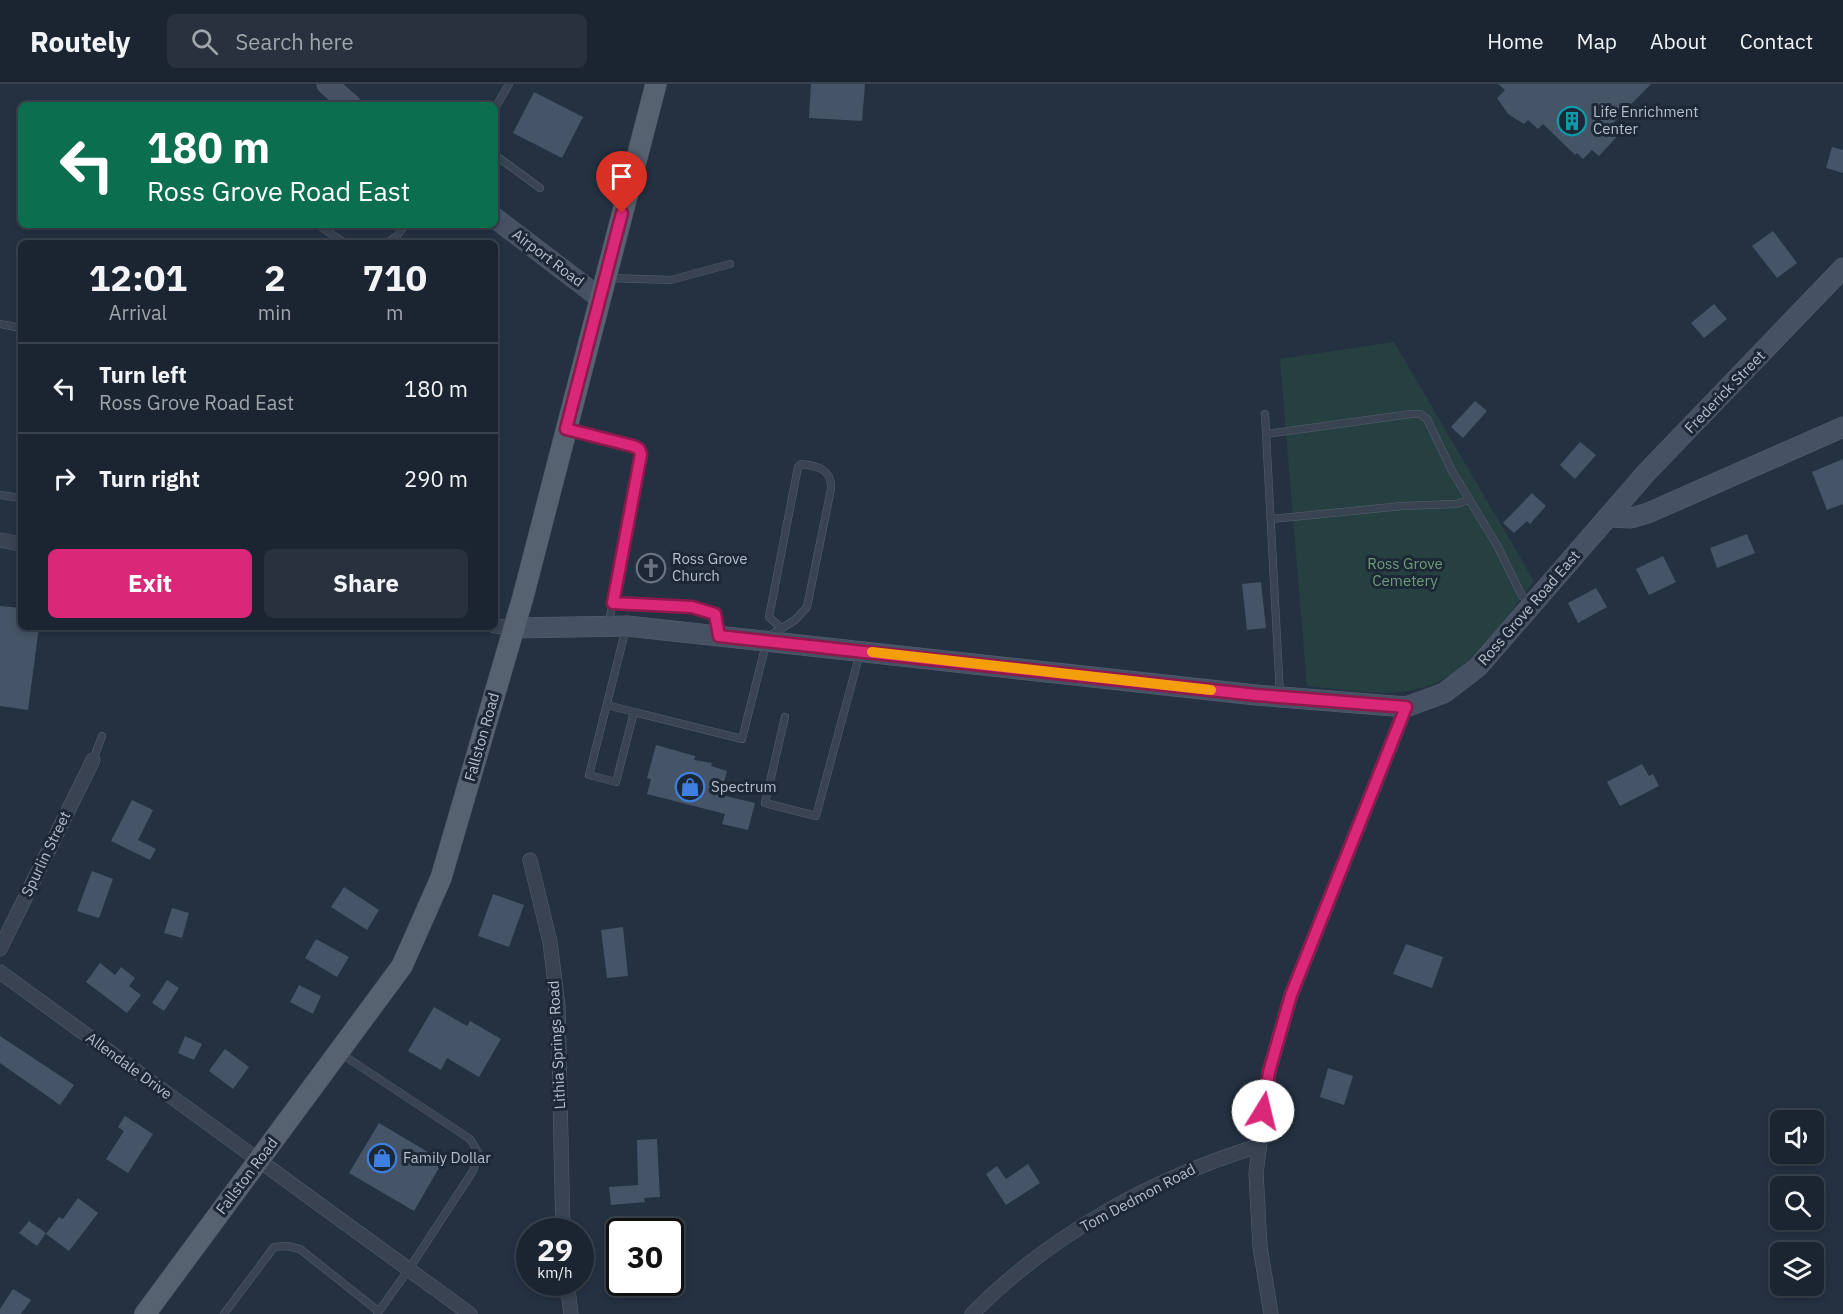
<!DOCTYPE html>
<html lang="en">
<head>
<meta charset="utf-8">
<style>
  :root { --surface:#1b2531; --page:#28313d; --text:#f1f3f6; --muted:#a0a5ab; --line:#39424d; --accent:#db2777 }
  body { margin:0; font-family:"IBM Plex Sans",sans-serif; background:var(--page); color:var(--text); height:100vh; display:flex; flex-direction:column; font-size:22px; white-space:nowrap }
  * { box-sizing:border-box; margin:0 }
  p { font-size:20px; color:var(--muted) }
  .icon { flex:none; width:33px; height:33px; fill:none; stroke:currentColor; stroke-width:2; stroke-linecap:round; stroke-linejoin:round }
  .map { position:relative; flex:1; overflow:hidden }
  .panel { position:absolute; left:18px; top:156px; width:480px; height:390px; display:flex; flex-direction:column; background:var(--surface); border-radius:9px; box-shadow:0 3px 9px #0003,0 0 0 2px var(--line) }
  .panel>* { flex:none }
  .top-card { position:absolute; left:18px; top:18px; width:480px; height:126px; border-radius:9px; box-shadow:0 3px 9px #0003,0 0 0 2px var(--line); background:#0b6e4f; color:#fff; overflow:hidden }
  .buttons { position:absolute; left:1770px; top:1026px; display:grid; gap:12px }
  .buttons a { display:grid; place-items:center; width:54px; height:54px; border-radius:9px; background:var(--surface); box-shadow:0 3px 9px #0003,0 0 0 2px var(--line); font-size:30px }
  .speed { position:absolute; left:516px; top:1134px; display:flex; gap:12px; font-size:30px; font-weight:700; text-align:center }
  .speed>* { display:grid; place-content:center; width:78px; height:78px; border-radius:50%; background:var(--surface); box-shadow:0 3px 9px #0003,0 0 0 2px var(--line); line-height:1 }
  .speed small { font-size:15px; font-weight:400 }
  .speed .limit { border:3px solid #111; border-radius:9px; background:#fff; color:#111 }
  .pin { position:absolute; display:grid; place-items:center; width:51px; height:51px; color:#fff; margin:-62px -26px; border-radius:50% 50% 50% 0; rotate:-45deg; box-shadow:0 0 6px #0007 }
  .pin .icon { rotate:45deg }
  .me { position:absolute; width:66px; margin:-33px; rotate:9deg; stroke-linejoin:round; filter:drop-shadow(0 0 4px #0008) }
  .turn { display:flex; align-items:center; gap:21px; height:126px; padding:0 30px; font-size:27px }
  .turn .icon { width:78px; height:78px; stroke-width:2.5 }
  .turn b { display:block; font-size:42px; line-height:51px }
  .eta { display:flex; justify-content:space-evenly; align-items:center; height:102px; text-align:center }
  .eta b { font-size:36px; font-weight:800; line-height:42px }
  .cta { display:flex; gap:12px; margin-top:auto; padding:12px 30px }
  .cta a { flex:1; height:69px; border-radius:9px; background:var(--accent); color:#fff; font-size:24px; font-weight:800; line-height:69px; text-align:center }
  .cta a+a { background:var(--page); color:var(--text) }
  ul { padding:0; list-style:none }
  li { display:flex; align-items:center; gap:18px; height:90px; padding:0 30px; border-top:2px solid var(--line) }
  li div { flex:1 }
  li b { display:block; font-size:22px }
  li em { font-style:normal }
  header { display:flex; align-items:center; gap:36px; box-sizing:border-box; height:84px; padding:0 30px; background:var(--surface); border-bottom:2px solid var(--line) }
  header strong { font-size:28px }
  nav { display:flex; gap:33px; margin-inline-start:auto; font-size:21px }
  .search { width:420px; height:54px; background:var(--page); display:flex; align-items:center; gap:15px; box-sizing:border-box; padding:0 21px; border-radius:9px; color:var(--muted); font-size:22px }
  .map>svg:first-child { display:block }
  .green { fill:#264042 }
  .building { fill:#455466 }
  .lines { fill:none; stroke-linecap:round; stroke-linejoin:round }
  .lane-casing { stroke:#56616e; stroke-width:8 }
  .street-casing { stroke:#56616e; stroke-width:15 }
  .secondary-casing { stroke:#56616e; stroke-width:21 }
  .primary-casing { stroke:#424c5a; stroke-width:22 }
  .lane { stroke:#394351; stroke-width:7 }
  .street { stroke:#394351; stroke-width:14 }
  .secondary { stroke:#465264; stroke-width:20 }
  .primary { stroke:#576271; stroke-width:21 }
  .route-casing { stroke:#8e194d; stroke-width:15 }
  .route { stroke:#db2777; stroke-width:10 }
  .slow { stroke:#f59e0b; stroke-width:10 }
  .labels { text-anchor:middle; stroke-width:6; stroke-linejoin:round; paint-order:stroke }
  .poi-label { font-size:15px; fill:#b5becb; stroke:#1d2836; text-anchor:start }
  .street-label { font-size:15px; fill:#b5becb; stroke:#1d2836 }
  .park-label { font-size:15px; fill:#6b9d76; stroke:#1d2836 }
</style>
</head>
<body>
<header>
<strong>Routely</strong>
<div class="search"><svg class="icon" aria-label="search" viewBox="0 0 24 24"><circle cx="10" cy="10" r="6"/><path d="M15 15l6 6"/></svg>Search here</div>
<nav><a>Home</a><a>Map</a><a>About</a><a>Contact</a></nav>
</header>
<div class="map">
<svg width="1843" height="1230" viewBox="0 0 1843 1230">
  <rect width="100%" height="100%" fill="#243141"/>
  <path class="green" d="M1394,258L1534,497C1501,540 1467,598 1408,607C1375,612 1340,605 1307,602L1280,275Z"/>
  <g class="building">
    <path d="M811,0H865L862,37L809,34Z"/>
    <path d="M1498,0H1651L1613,39L1622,47L1599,72L1592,66L1583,75L1577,69L1575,71L1543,40L1538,45L1528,36L1524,40L1508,30L1497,14L1505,6Z"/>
    <path d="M534,8L583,33L562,74L513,49Z"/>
    <path d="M1832,63L1843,66V89L1826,84Z"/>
    <path d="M1773,147L1797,179L1777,194L1752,162Z"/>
    <path d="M1714,220L1727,235L1704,254L1691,239Z"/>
    <path d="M1475,317L1487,327L1463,354L1451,343Z"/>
    <path d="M1580,358L1596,371L1575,395L1560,381Z"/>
    <path d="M1843,375V420L1827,426L1812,388Z"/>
    <path d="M1532,409L1546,422L1530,440L1527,437L1514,449L1503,439Z"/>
    <path d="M1747,450L1755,469L1717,484L1710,464Z"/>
    <path d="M1663,472L1676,498L1649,511L1636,485Z"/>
    <path d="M1261,498L1266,544L1247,546L1242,500Z"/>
    <path d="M1596,504L1607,523L1578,539L1568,519Z"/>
    <path d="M0,522L21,524V543H39L28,626L0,622Z"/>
    <path d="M656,661L695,672L694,676L712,679L711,682L727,687L721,711L755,719L748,746L722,740L725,730L647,710L651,695L647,694Z"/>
    <path d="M1642,680L1649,692L1653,690L1659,702L1620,722L1607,698Z"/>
    <path d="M132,716L153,726L138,756L156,765L150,776L111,757Z"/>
    <path d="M92,787L113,795L99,834L77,827Z"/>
    <path d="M344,803L379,826L367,846L331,823Z"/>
    <path d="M493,810L524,821L509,863L478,852Z"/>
    <path d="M172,824L189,829L182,854L164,849Z"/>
    <path d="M623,843L628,892L607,894L601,846Z"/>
    <path d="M316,855L349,873L337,893L305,874Z"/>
    <path d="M1406,860L1443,873L1432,904L1393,890Z"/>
    <path d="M100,879L115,891L121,883L135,894L129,902L141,911L127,929L86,898Z"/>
    <path d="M167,896L179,904L164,927L152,919Z"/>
    <path d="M299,901L321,912L313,930L290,918Z"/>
    <path d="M434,923L467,942L470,937L501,955L479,993L447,974L441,986L408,967Z"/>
    <path d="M0,952L74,1001L60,1021L0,979Z"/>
    <path d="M185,952L202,960L194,976L178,969Z"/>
    <path d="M225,965L249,983L233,1005L209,987Z"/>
    <path d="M1328,984L1353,992L1344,1021L1320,1013Z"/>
    <path d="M125,1032L153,1050L128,1089L106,1075L124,1047L118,1043Z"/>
    <path d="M379,1039L443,1077L414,1127L349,1089Z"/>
    <path d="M657,1055L660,1113L644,1114L645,1118L611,1121L609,1103L638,1101L637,1056Z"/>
    <path d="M1028,1080L1040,1099L1006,1121L986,1090L997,1082L1006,1095Z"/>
    <path d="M78,1114L98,1129L69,1167L46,1150L59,1133L63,1135Z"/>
    <path d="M29,1137L46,1149L37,1162L19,1149Z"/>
    <path d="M13,1205L31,1216L21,1230H0V1225Z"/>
  </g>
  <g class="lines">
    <g class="lane-casing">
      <g id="lane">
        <path d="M495,24L509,0"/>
        <path d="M495,71L540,104"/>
        <path d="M318,141L345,159"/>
        <path d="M387,159L397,152L405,141"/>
        <path d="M608,194L671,196L730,180"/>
        <path d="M0,240L21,244"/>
        <path d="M1265,330L1280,611"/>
        <path d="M570,346L633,362L639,365L641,371L613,519"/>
        <path d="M1266,350L1411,330H1420L1427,335L1452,387L1498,463L1522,512L1530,518"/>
        <path d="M0,411L21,414"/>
        <path d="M1272,435L1402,422L1456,420L1469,416"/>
        <path d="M608,540L613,519C648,521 681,519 715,530L719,549"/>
        <path d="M626,544L589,691L616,698L634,628L742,655L766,560"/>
        <path d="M768,553L795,536L807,523L831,405C832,385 818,382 801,380L798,383L769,533L781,544"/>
        <path d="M607,621L634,628"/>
        <path d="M785,633L765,719L816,732L860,569"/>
        <path d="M93,676L102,652"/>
        <path d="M340,969L470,1055L478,1068L473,1087L409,1185L377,1230"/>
        <path d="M224,1230L274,1163L287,1162L300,1165L378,1227"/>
      </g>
    </g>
    <g class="street-casing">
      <g id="street">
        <path d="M0,456L21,460"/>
        <path d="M495,542L513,544"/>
        <path d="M530,776L550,858L558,923L563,1148"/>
        <path d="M0,865L93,676"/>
        <path d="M0,888L470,1230"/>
        <path d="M567,1198L571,1230"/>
        <path d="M972,1230C1051,1150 1152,1095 1258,1062"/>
        <path d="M1271,1230L1260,1163L1256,1089L1269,988L1291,911L1406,623"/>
      </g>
    </g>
    <g class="secondary-casing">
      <g id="secondary">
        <path d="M327,0L351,21"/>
        <path d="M495,134L600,214"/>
        <path d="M1609,433L1631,434L1648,429L1843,343"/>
        <path d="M513,544L627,542L1256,611L1406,623L1444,609L1478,583L1646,389L1843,184"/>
      </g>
    </g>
    <g class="primary-casing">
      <path id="primary" d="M145,1230L402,882L441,794L523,513L656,0"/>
    </g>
    <use href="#lane" class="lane"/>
    <use href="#street" class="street"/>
    <use href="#secondary" class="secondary"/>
    <use href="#primary" class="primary"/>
  </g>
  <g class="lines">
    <g class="route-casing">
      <path id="route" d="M622,129L566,345L633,362L639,365L641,370L613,519L692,523L715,530L719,552L1256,611L1406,623L1291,911L1269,988L1263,1027"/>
    </g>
    <use href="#route" class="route"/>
    <path class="slow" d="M872,568L1211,606"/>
  </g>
  <defs>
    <g id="building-ring" transform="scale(1.5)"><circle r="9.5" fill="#1d2836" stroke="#0f9aa8" stroke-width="1.5"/><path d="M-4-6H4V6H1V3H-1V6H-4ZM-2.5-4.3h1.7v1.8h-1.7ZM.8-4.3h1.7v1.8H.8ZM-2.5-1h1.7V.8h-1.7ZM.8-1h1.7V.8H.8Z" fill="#0f9aa8"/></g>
    <g id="church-ring" transform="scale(1.5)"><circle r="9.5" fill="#1d2836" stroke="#6b7280" stroke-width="1.5"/><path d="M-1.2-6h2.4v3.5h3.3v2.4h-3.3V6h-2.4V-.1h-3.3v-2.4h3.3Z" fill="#6b7280"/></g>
    <g id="shop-ring" transform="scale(1.5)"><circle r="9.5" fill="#1d2836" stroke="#3f7fe0" stroke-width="1.5"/><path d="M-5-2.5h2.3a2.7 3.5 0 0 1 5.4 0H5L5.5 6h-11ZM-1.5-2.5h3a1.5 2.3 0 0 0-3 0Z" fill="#3f7fe0"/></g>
  </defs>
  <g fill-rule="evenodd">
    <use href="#building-ring" x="1572" y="37"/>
    <use href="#church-ring" x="651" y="484"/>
    <use href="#shop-ring" x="690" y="703"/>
    <use href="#shop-ring" x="382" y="1074"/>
  </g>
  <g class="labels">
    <g class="poi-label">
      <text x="1593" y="33">Life Enrichment<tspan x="1593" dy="17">Center</tspan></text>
      <text x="672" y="480">Ross Grove<tspan x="672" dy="17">Church</tspan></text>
      <text x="711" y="708">Spectrum</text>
      <text x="403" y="1079">Family Dollar</text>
    </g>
    <g class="street-label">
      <text transform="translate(548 174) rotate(37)" y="5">Airport Road</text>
      <text transform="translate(1725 308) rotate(-46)" y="5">Frederick Street</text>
      <text transform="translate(1529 524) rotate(-49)" y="5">Ross Grove Road East</text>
      <text transform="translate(482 653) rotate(-74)" y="5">Fallston Road</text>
      <text transform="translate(46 770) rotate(-64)" y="5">Spurlin Street</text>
      <text transform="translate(557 961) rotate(-93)" y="5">Lithia Springs Road</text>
      <text transform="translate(129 982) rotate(36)" y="5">Allendale Drive</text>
      <text transform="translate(247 1092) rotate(-53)" y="5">Fallston Road</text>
      <text transform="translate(1138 1114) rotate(-28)" y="5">Tom Dedmon Road</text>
    </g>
    <g class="park-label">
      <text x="1405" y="485">Ross Grove<tspan x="1405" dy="17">Cemetery</tspan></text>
    </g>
  </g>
</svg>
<div class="buttons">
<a><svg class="icon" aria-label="sound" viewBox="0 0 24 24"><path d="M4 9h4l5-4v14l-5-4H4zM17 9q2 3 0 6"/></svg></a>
<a><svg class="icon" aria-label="search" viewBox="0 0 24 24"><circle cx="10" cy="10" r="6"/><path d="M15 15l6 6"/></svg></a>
<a><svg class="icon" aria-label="layers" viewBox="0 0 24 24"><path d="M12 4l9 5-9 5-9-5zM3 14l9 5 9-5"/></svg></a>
</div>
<div class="speed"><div>29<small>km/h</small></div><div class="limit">30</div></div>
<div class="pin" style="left:622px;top:129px;background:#d93025"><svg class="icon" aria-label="arrive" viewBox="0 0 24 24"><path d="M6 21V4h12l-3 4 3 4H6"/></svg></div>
<svg class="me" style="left:1263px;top:1027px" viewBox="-20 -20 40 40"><circle r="19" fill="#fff"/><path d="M0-13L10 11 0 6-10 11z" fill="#db2777"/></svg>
<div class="top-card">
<div class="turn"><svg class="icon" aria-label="left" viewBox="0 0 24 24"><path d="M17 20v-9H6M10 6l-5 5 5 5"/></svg><div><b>180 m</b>Ross Grove Road East</div></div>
</div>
<section class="panel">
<div class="eta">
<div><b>12:01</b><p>Arrival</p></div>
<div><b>2</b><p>min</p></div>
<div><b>710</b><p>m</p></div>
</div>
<ul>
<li><svg class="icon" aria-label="left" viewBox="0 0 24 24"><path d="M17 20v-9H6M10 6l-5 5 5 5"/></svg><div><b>Turn left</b><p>Ross Grove Road East</p></div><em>180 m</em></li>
<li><svg class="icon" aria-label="right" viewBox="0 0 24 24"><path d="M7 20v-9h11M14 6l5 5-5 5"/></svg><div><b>Turn right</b></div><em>290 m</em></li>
</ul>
<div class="cta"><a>Exit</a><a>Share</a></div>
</section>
</div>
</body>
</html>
